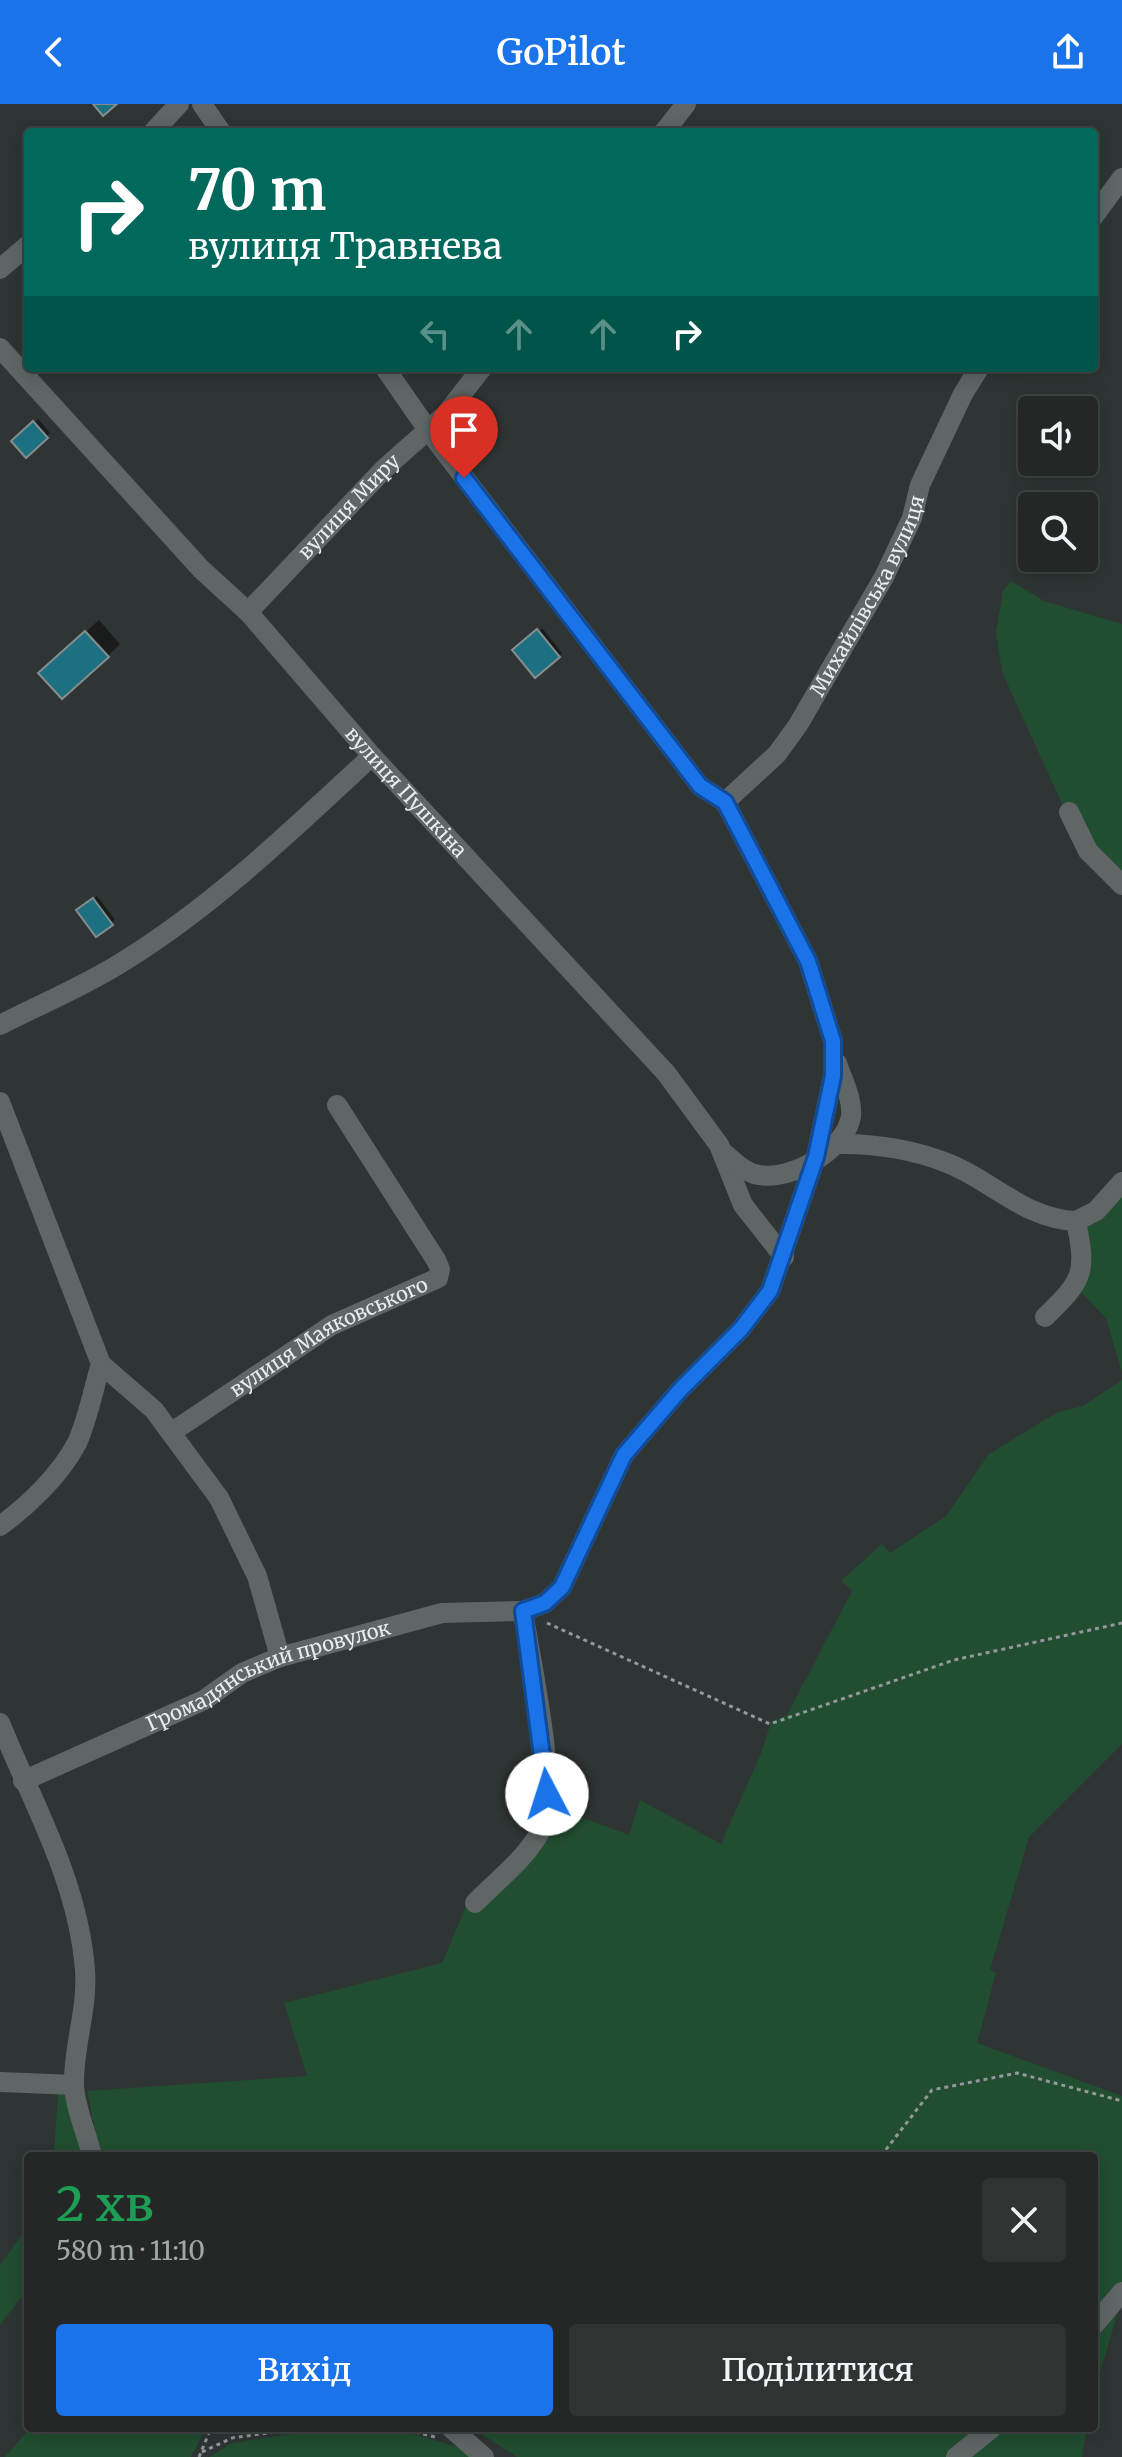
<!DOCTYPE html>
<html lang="uk">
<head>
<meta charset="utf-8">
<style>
  :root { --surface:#232827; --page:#2f3433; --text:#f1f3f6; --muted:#a3a6a7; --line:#404444; --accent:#1a73e8 }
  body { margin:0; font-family:Merriweather,serif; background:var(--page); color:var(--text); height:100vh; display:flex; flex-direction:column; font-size:30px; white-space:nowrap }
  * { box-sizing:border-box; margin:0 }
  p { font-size:26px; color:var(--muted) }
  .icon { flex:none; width:44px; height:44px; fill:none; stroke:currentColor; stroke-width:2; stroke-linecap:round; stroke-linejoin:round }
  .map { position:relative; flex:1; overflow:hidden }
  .drawer { position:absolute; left:24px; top:2048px; width:1074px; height:280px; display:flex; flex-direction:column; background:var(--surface); border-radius:8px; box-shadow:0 4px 20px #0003,0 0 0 2px var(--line) }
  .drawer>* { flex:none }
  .hud { position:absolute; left:24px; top:24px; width:1074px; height:244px; border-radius:8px; box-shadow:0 4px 20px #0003,0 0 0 2px var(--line); background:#00695c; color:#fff; overflow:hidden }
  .fabs { position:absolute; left:1018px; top:292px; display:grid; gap:16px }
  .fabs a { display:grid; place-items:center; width:80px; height:80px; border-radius:8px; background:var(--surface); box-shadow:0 4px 20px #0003,0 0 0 2px var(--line); font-size:40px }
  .pin { position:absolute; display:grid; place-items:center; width:68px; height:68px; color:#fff; margin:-82px -34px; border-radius:50% 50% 50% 0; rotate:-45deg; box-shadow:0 0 8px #0007 }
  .pin .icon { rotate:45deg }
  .me { position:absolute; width:88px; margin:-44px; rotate:355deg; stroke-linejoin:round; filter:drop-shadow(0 0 6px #0008) }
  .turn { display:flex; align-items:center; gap:28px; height:168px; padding:0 32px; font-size:36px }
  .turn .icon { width:104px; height:104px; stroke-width:2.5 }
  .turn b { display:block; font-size:56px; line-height:68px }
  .lanes { display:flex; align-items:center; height:76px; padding:0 32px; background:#0003; justify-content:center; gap:40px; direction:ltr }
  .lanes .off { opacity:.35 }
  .round { display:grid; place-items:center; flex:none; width:84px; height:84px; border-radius:8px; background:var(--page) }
  .summary { display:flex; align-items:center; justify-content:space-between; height:136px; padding:0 32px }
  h1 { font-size:48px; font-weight:600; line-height:60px; color:#1e9e55 }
  .action { display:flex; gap:16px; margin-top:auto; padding:16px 32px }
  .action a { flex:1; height:92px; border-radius:8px; background:var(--accent); color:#fff; font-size:32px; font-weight:600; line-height:92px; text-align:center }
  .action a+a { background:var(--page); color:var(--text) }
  header { display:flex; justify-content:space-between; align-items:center; height:104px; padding:0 32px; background:var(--accent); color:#fff; font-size:36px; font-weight:600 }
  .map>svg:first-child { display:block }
  .green { fill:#214e31 }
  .shadow { fill:#0007 }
  .building { fill:#1d7082; stroke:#858c8d; stroke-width:2 }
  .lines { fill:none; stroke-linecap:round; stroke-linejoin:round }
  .path { stroke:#949898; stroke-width:3; stroke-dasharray:4 4; stroke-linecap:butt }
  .minor { stroke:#606666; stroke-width:20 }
  .route-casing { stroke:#114b97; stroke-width:20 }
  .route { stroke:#1a73e8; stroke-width:14 }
  .labels { text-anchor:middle; stroke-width:6; stroke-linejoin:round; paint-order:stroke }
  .street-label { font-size:20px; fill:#eaeded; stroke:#2f3534 }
</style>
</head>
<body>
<header><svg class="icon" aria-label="back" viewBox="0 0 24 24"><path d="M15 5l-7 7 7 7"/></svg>GoPilot<svg class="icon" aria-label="share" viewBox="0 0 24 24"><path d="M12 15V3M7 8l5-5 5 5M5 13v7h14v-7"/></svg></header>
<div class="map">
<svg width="1122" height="2353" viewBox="0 0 1122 2353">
  <rect width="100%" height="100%" fill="#2f3534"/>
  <g class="green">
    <path d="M1011,477L1044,497L1122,520V789L1084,748L1002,568L996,528L1003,487Z"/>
    <path d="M1122,1073V1269L1106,1214L1077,1184L1087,1109Z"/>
    <path d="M1122,1276V1640L1029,1733L990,1866L996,1869L977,1939L1122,1992V2194L1094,2289V2052H100L87,1987L307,1972L284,1899L442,1859L467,1800L478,1801L551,1702L629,1731L640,1696L721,1740L762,1647L771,1618L787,1611L852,1487L841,1477L882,1440L890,1449L946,1412L989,1350L1058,1308L1083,1302Z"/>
    <path d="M63,1984L85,2052H54L58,1985Z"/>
    <path d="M28,2122V2184L0,2221V2161Z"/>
    <path d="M30,2324H206L191,2353H5Z"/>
    <path d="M329,2324H391L493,2353H209L232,2339Z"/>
    <path d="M472,2324H1087L1082,2353H517Z"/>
  </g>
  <g class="shadow">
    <path d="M38,315L50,329L27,351L14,337Z"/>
    <path d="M99,516L120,540L108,552L53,557Z"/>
    <path d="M542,524L562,549L559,552L515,546Z"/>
    <path d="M97,792L115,816L111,819L82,803Z"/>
  </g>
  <g class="building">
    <path d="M93,0H117L103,12Z"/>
    <path d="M33,317L48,334L26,354L11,337Z"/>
    <path d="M537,525L560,553L535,574L512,546Z"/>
    <path d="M85,527L109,553L62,595L38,569Z"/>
    <path d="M93,794L113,821L96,833L76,806Z"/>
  </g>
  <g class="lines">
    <g class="path">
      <path d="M547,1519L770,1620L954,1556L1122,1519"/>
      <path d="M881,2052L932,1986L1017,1969L1122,1997"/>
      <path d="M400,2324L435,2333"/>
      <path d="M202,2348L232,2334L304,2324"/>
      <path d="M199,2353L211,2324"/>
    </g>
    <g class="minor">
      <path d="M202,0L221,28"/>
      <path d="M153,28L179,0"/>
      <path d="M664,28L686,0"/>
      <path d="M1094,112L1122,74"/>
      <path d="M0,165L28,141"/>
      <path id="s1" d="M0,244L201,465L248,508L372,652L666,969L719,1041L743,1101L784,1153"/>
      <path d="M385,264L428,326L700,682L725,698L808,857L833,937V972L816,1053L770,1187L741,1225L680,1286L624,1351L562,1483L545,1499L523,1507C530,1555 560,1685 541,1726C527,1754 496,1777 475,1799"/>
      <path id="s2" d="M248,508L385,364L446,310L482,264"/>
      <path id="s3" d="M725,698L777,650L798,621L884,473L912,414L920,381L963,290L979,264"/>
      <path d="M1069,708L1088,747L1122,781"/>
      <path d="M0,921C41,900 85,882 124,857C216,800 293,725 372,652"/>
      <path d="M0,998L101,1260L154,1306L219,1394L257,1472L280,1553"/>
      <path d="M836,1040C874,1039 917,1046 952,1061C994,1079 1028,1116 1076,1117"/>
      <path d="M724,1049C735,1058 745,1069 759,1071C791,1077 846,1046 851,1012C853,995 842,975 837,959"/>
      <path d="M1045,1213C1083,1176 1087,1170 1076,1117L1096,1107L1122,1078"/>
      <path id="s4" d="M172,1328L332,1221L438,1174L440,1165L436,1156L337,1001"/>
      <path d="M0,1422C29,1401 60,1371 77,1339C88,1315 93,1286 101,1260"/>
      <path d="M0,1619C33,1700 78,1776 85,1866C88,1905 73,1943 74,1981C75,2004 87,2030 92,2052"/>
      <path id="s5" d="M23,1677L204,1596L242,1569L280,1553L442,1509L523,1507"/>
      <path d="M0,1978L74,1981"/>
      <path d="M1094,2221L1122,2188"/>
      <path d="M451,2324L484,2353"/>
      <path d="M956,2353L992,2324"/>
    </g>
  </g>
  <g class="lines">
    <g class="route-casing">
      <path id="route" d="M464,374L700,682L725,698L808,857L833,937V972L816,1053L770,1187L741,1225L680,1286L624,1351L562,1483L545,1499L523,1507L547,1690"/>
    </g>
    <use href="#route" class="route"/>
  </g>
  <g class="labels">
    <g class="street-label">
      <text dy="7" stroke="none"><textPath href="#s2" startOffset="146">вулиця Миру</textPath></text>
      <text dy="7" stroke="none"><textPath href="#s3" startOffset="254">Михайлівська вулиця</textPath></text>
      <text dy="7" stroke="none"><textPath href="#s1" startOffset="602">вулиця Пушкіна</textPath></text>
      <text dy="7" stroke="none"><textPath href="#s4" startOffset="184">вулиця Маяковського</textPath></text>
      <text dy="7" stroke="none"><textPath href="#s5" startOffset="268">Громадянський провулок</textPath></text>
    </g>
  </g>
</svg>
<div class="fabs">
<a><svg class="icon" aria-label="sound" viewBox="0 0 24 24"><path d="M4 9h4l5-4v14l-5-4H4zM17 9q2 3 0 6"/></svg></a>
<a><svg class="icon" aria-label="search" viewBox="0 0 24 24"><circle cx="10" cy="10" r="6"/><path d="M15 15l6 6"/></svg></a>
</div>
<div class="pin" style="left:464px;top:374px;background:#d93025"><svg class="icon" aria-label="arrive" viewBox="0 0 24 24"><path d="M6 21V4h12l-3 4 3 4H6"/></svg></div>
<svg class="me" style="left:547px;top:1690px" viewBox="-20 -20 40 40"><circle r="19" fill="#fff"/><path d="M0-13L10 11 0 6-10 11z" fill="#1a73e8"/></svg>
<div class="hud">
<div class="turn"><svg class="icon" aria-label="right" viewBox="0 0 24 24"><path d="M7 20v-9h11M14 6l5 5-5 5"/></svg><div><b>70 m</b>вулиця Травнева</div></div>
<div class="lanes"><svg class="icon off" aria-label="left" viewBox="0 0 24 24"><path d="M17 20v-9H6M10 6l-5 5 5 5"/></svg><svg class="icon off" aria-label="ahead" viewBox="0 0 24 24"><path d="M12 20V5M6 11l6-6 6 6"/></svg><svg class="icon off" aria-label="ahead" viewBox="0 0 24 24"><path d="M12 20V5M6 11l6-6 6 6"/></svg><svg class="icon" aria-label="right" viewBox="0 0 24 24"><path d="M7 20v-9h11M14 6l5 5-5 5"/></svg></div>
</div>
<section class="drawer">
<div class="summary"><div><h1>2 хв</h1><p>580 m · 11:10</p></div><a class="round"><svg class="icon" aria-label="close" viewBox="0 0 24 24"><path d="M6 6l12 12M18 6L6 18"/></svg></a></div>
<div class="action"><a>Вихід</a><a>Поділитися</a></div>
</section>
</div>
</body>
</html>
